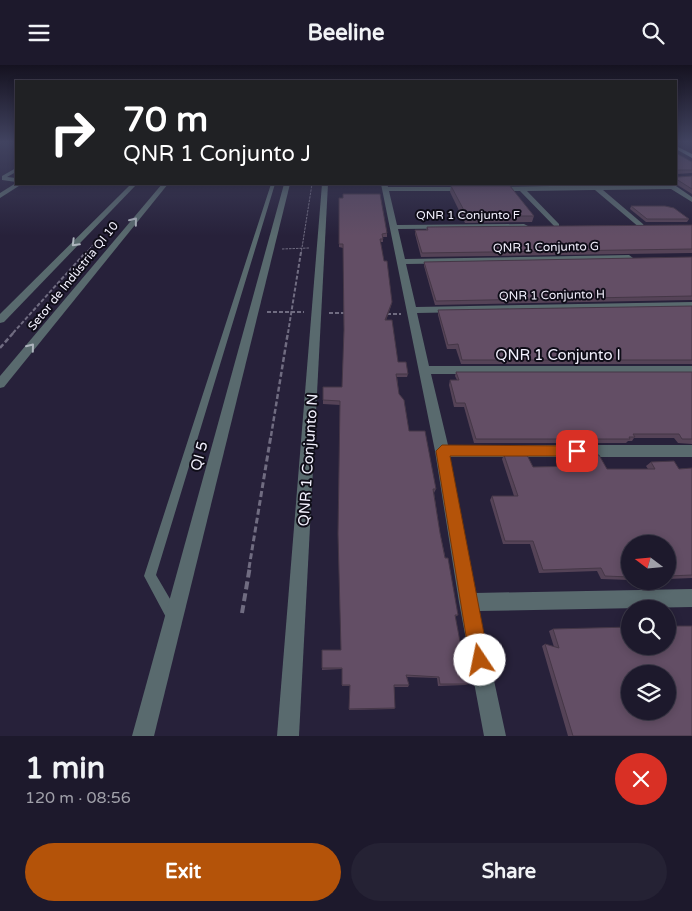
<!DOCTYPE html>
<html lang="en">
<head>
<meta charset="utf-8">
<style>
  :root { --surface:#1d192c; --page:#252234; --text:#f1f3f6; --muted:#a0a0a9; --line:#3b3848; --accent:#b45309 }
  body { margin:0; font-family:"Varela Round",sans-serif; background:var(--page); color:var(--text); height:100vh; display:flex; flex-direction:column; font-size:19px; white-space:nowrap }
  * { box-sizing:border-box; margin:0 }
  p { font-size:16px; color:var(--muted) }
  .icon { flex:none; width:28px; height:28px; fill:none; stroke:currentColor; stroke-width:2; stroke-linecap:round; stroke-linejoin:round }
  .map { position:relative; height:671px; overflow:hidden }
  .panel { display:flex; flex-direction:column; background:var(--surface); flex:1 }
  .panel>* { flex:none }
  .banner { position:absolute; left:15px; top:15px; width:662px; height:105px; border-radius:0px; box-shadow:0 2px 8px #0003,0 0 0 1px var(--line); background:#202124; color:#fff; overflow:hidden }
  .needle { width:32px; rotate:286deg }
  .tools { position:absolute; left:621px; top:470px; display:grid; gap:10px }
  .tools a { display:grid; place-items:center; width:55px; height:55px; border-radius:50%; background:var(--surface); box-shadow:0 2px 8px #0003,0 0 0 1px var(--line); font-size:25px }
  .pin { position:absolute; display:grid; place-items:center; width:42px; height:42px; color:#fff; margin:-21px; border-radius:10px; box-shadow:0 2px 8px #0006 }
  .me { position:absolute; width:55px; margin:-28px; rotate:349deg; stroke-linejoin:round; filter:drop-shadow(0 0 4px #0008) }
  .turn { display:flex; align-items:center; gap:18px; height:105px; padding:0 25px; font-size:22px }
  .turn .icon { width:65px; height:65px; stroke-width:2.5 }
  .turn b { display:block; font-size:35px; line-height:42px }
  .round { display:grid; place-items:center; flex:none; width:52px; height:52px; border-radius:26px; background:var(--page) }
  .overview { display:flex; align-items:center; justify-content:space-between; height:85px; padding:0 25px }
  h1 { font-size:30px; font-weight:700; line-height:38px }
  .primary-button { display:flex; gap:10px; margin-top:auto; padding:10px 25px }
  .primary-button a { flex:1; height:58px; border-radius:30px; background:var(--accent); color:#fff; font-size:20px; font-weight:700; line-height:58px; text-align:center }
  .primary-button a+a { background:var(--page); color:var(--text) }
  header { display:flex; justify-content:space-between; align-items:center; height:65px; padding:0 25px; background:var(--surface); font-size:22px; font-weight:700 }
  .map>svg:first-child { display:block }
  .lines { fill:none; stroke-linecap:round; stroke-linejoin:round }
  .path-far4 { stroke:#706c81; stroke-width:1; stroke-dasharray:2.5 1; stroke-linecap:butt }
  .path-far3 { stroke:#706c81; stroke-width:2; stroke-dasharray:4 2; stroke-linecap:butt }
  .path-far2 { stroke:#706c81; stroke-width:2.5; stroke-dasharray:5 2.5; stroke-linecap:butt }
  .path-far1 { stroke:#706c81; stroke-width:3; stroke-dasharray:6 3; stroke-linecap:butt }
  .path { stroke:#706c81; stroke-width:4; stroke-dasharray:8 4; stroke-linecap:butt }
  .service { fill:#596a6e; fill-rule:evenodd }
  .minor { fill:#596a6e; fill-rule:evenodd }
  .tertiary { fill:#596a6e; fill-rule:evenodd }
  .secondary { fill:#769097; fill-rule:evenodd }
  .wall { fill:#554357 }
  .shaded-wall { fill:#453747 }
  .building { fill:#634e65; stroke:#453747; fill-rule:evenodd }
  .oneway { stroke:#adb4bd }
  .route { fill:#b45309; stroke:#753606 }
  .labels { text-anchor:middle; stroke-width:4; stroke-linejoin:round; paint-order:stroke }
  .far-street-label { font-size:12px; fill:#f2f0fd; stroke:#0f0d18 }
  .street-label { font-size:15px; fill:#f2f0fd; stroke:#0f0d18 }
</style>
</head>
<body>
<header><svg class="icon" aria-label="menu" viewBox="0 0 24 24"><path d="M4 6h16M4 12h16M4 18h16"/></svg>Beeline<svg class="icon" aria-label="search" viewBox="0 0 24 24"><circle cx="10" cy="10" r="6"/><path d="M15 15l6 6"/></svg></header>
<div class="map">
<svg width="692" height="671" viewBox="0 0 692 671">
  <rect width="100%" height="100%" fill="#27213a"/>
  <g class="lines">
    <g class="path-far4">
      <path d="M282,184L309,183"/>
      <path d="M85,189L102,169"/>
      <path d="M301,189L312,119"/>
    </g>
    <g class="path-far3">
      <path d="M267,247H304"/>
      <path d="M329,248H346"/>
      <path d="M387,249H401"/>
      <path d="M13,268L86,187"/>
      <path d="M288,268L301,187"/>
    </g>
    <g class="path-far2">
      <path d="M0,283L14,267"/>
      <path d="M271,371L288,267"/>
    </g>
    <path class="path-far1" d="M249,503L271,370"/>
    <path class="path" d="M242,548L250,501"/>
    <path class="service" d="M271,119H275L156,510L180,551L178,556L173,558L168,556L144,511Z"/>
    <g class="minor">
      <path d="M16,103V107L7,112L16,113V117L2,115V111Z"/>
      <path d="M16,118L22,119L0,133V128Z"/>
      <path d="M131,119H137L4,257L0,258V249Z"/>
      <path d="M162,119H168L4,322L0,323V311Z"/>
      <path d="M322,119H328L299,671H277Z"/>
      <path d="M381,119H387L388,122H468L471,124L468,126H389L397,160L524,159L528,161L524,163L398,164L405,194L629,190L633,193L629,196L406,199L416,242L692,237V243L417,248L429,301H692V309H431L448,380H692V392H450L475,528L692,524V542L479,546L506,671H484L459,537L435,386Z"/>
      <path d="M665,119L676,121L692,132V137L671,124L603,125L643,159L644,161L640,163L595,125L527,126L559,159V163H556L520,126H496L493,124L496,122Z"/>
    </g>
    <path class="tertiary" d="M284,119H290L154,671H132Z"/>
    <path class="secondary" d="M676,81L692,89V93L676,84Z"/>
  </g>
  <g class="wall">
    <path d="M676,88L692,97V108L677,109L678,112L692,111V129L676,119Z"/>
    <path d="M400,119H482L401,120Z"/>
    <path d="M451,121L534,151L532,157L465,158L450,127Z"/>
    <path d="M343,133L387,168V172H383V177H380L392,237L391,241L386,255L398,297L408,309L407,312H397L399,329L409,366L436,424L434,428L440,468L458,550L455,552L468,619L465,620L438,621L437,613L407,612L409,620L408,622H394L395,643L394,644L349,645L350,621H342V604L322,605V603L341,585L340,340L323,339V335L342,322L344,266L343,183L339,182V179Z"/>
    <path d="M631,141L689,154L687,157H646L630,144Z"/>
    <path d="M692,160V188L421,192L415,169V165H426L427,162Z"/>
    <path d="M692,192V235L435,240L424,201V197Z"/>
    <path d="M692,241V299H461L456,284H447L438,250V245Z"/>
    <path d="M456,307H692V379L678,378L674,373H634L632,376H628L626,378H474L464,342H454L449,320L450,315H457L455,311Z"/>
    <path d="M504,390L533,402H576L572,394L575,390L607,404H648L646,401L651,397L679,404L692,403V513L668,514V479H630V515L601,514L597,506L539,508L530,479H503L490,435L492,431H514L502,394Z"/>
    <path d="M553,564L692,671H568L542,581L545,579L554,582L549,566Z"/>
  </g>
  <path class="shaded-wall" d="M392,237L391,241L385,259V255Z"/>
  <g class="building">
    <path d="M676,88L692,97V105H677L678,112L692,111V124L676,114Z"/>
    <path d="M451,121H510L534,151H467Z"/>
    <path d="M343,129H380L387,168L382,169L383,174H380L384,196H387L392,237L385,255H392L398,297H406L408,309H396L399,329L404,335L409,366H425L436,424H433L440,468L445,493H448L458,550H455L468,619H440L439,612L406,610L409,620H394L395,643L349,644L350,620H342V603H322V585H341L338,469L340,336L323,335V322H342L344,265L343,179H339V133H343Z"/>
    <path d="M631,141H665L674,143L689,154H647Z"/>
    <path d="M692,160V184L422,188L415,165H428L427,162Z"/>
    <path d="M692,192V231L436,236L424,197Z"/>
    <path d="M692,241V295H462L458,279L448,280L438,245Z"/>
    <path d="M456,307H692V374H682L679,369H633L635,372H629L630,374H476L465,338H456L450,315H459Z"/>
    <path d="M504,390H527L533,402L581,401L575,390H599L607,404H655L651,397L674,396L679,404L692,403V510L668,511V479H630V512L605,511L601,503L543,505L533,476H505L492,431H518Z"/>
    <path d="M668,561H692V671H573L545,579L559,583L553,564L630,562V581H668ZM630,609H668V646H630Z"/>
  </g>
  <defs><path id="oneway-chevron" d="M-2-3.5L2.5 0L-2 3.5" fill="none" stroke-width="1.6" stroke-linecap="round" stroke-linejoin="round" transform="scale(1.25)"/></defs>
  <g class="oneway">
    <use href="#oneway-chevron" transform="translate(134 156) rotate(-51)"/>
    <use href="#oneway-chevron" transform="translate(75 178) rotate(135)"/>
    <use href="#oneway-chevron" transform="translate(31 282) rotate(-51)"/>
  </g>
  <linearGradient id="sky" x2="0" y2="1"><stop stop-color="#151220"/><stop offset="0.45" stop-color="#414360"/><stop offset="1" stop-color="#414360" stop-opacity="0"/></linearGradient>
  <rect width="692" height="171" fill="url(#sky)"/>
  <path class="route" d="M442,380L577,381L583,386L577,391H450L489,595L486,601L480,604L473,601L470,595L436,386Z"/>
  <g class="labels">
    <g class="far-street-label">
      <text x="468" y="154">QNR 1 Conjunto F</text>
      <text transform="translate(546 182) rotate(-1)" y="4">QNR 1 Conjunto G</text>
      <text transform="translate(73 211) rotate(-51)" y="4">Setor de Indústria QI 10</text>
      <text transform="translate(552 230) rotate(-1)" y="4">QNR 1 Conjunto H</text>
    </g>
    <g class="street-label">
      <text x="558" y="295">QNR 1 Conjunto I</text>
      <text transform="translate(199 391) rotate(-75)" y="5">QI 5</text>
      <text transform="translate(308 395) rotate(-86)" y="5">QNR 1 Conjunto N</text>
    </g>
  </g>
</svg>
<div class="tools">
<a><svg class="needle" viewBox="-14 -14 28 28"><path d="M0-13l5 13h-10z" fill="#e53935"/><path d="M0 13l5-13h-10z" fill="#a0a0a9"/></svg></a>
<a><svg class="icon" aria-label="search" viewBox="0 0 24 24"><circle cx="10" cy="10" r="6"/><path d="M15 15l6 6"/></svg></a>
<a><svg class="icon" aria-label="layers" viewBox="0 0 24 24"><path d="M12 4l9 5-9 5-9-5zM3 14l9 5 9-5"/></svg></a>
</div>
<div class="pin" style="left:577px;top:386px;background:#d93025"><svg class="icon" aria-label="arrive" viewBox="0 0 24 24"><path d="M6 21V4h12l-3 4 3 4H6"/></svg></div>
<svg class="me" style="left:480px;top:595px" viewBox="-20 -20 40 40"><circle r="19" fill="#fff"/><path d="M0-13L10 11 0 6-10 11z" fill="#b45309"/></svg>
<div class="banner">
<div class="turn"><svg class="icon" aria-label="right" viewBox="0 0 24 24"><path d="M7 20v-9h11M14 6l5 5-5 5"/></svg><div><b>70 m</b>QNR 1 Conjunto J</div></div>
</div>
</div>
<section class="panel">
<div class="overview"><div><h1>1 min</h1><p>120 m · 08:56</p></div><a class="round" style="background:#d93025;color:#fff"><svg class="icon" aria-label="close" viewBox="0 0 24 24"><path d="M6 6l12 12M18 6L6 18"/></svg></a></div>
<div class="primary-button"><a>Exit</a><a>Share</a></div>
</section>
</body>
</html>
